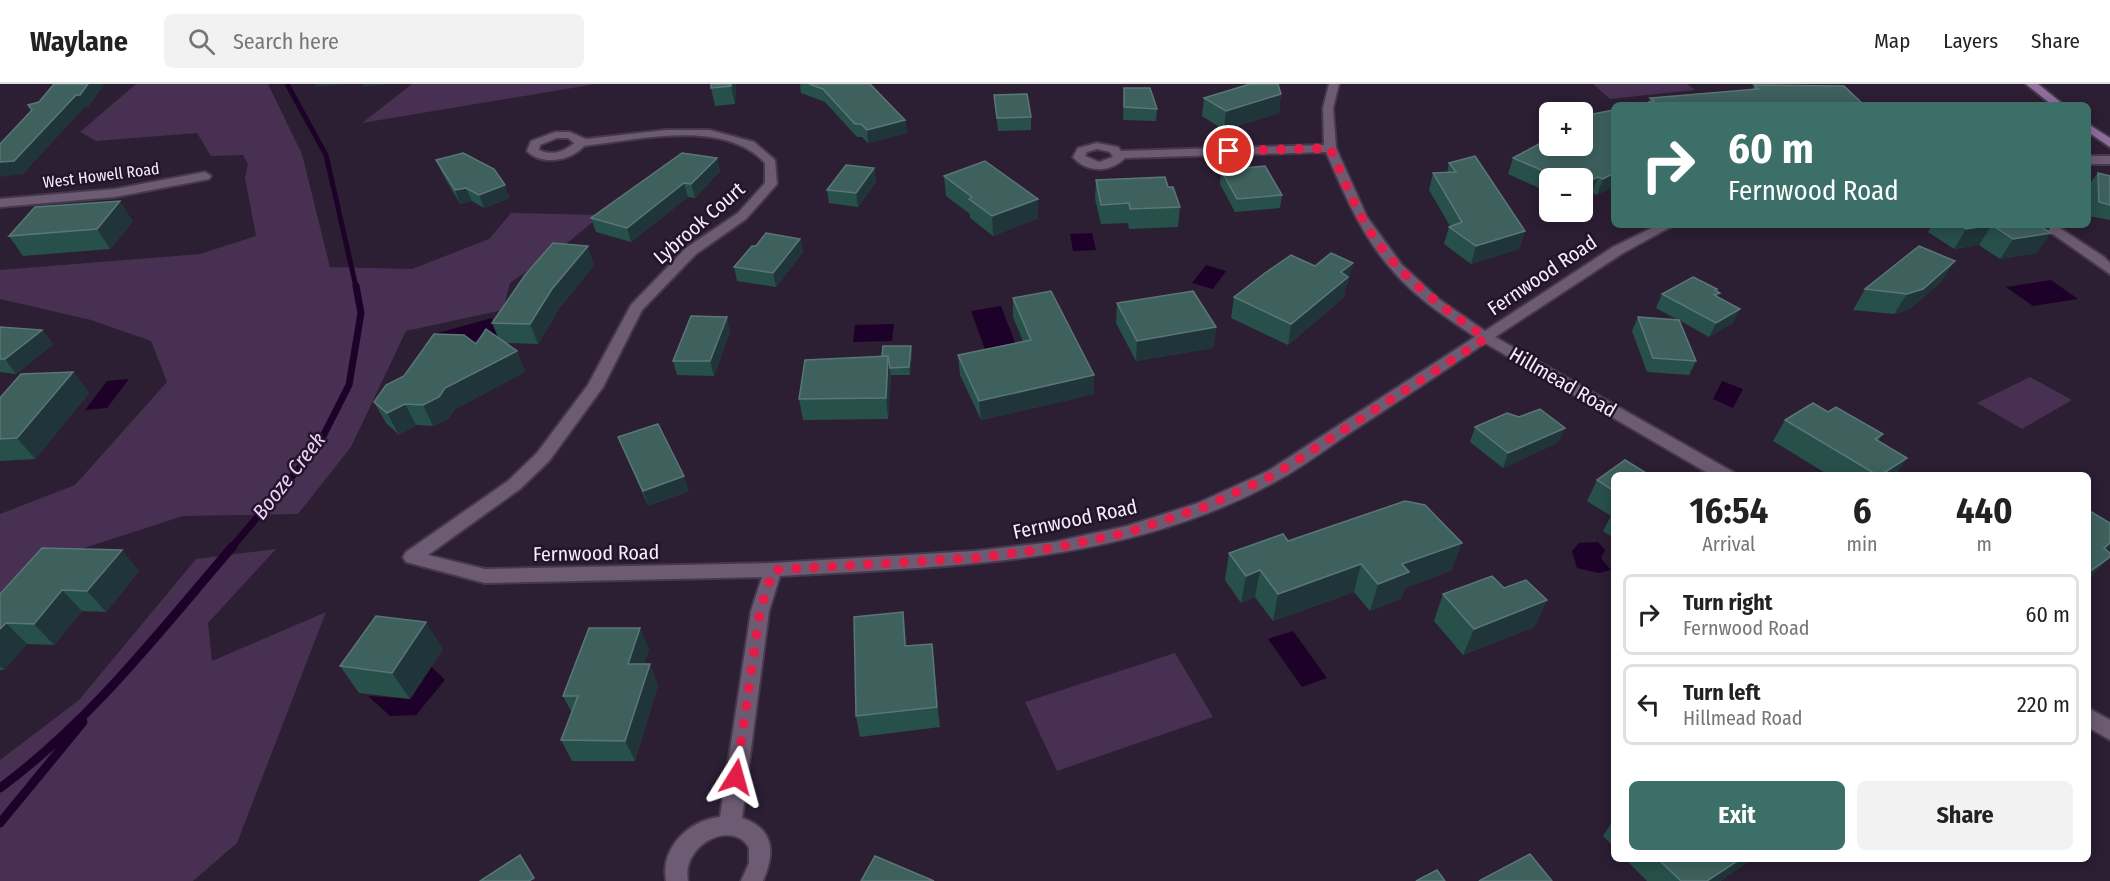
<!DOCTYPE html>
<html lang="en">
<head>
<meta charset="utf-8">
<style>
  :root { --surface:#fff; --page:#f2f2f2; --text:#222; --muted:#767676; --line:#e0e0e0; --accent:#3b6f68 }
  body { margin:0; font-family:"Fira Sans Condensed",sans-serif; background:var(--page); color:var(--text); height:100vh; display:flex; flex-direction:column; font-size:22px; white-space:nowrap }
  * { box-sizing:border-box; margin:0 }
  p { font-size:20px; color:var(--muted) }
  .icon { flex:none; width:33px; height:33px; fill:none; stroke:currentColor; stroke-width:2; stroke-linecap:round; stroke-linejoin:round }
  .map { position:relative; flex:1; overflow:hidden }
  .panel { position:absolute; left:1611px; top:388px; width:480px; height:390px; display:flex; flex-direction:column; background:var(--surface); border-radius:9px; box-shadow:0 3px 15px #0003 }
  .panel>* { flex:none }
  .guide { position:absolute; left:1611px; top:18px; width:480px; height:126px; border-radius:9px; box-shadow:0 3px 15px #0003; background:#3b6f68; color:#fff; overflow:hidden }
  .controls { position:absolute; left:1539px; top:18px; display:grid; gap:12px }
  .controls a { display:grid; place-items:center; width:54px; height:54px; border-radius:9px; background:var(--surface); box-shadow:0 3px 15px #0003; font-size:30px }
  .pin { position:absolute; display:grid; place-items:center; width:51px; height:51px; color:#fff; margin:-26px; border:3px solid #fff; border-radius:50%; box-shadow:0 2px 6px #0007 }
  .me { position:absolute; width:66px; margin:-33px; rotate:8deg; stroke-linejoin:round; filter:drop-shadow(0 0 4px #0008) }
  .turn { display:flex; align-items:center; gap:21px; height:126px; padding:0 18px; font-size:27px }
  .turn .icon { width:78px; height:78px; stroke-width:2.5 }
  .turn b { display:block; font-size:42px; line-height:51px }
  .eta { display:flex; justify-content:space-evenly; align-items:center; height:102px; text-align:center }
  .eta b { font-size:36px; font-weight:700; line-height:42px }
  .cta { display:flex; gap:12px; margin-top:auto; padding:12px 18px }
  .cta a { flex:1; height:69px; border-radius:9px; background:var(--accent); color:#fff; font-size:24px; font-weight:700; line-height:69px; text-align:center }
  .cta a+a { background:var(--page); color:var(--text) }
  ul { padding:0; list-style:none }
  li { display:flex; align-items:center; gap:18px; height:81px; margin:0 12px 9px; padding:0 6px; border:3px solid var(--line); border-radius:9px }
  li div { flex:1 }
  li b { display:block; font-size:22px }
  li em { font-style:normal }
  header { display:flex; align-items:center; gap:36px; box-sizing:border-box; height:84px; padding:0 30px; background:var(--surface); border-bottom:2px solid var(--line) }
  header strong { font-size:28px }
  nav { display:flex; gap:33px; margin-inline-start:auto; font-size:21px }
  .search { width:420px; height:54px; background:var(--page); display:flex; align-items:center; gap:15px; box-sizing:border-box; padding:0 21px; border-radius:9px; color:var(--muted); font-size:22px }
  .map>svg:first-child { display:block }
  .green { fill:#473051 }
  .water { fill:#1e0129 }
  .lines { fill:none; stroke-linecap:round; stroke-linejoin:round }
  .stream-far2 { stroke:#1e0129; stroke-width:5 }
  .stream-far1 { stroke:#1e0129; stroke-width:7 }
  .stream { stroke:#1e0129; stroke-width:9 }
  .minor-casing { stroke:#46394c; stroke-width:4 }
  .secondary-casing { stroke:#46394c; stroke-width:4 }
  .minor { fill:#6c5b73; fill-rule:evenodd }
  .secondary { fill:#8f6e9d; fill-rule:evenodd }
  .wall { fill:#28504b }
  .shaded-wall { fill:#20353a }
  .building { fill:#3e615e; stroke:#5b7677; stroke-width:1.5 }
  .route { stroke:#e11d48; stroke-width:10; stroke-dasharray:0 18 }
  .labels { text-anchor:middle; stroke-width:5; stroke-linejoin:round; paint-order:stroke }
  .far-street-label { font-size:16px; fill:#f6ecfb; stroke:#231529 }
  .street-label { font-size:20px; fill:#f6ecfb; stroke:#231529 }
  .water-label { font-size:21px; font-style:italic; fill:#eed0fc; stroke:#231529 }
</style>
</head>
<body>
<header>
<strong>Waylane</strong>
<div class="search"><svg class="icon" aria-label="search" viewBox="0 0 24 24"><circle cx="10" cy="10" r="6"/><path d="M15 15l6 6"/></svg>Search here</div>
<nav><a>Map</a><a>Layers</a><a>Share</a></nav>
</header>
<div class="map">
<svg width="2110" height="797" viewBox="0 0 2110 797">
  <rect width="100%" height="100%" fill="#2c1e33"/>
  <g class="green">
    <path d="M136,0H268L302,70L330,183L412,185L489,155L511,129L601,131L571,156L510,199L503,226L406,247L351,363L298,430L183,432L44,477L0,530V430L75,401L167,298L151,257L91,236L0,215V186L200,170L256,152L245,94L248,80L243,71L211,72L197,49L96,57L80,48Z"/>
    <path d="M412,0H596L362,39Z"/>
    <path d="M1593,0H1687L1695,6L1610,15Z"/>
    <path d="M2030,293L2072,316L2022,345L1977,319Z"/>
    <path d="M276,465L208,539L212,577L326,528L237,759L193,797H0V676L79,616L196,475Z"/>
    <path d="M1175,569L1213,633L1057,687L1025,618Z"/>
  </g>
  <g class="water">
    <path d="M1092,149L1096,166L1073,167L1070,150Z"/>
    <path d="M1206,181L1226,187L1213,205L1192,199Z"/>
    <path d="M2051,196L2078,215L2033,222L2006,203Z"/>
    <path d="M1001,222L1018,266L987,271L971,227Z"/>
    <path d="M492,234L497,251L438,267L434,250Z"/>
    <path d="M894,240L892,257L853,258L855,241Z"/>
    <path d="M129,295L107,324L85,326L107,297Z"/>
    <path d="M1722,297L1743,305L1733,324L1713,315Z"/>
    <path d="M1598,458L1605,466L1601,474L1611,486L1599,489L1577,484L1572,467L1579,459Z"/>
    <path d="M1293,547L1327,594L1302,603L1268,555Z"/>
    <path d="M431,582L445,596L416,631L390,632L368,612L410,615Z"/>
  </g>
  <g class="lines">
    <path class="stream-far2" d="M287,0L326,71L356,203"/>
    <path class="stream-far1" d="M232,463L318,362L349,301L361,229L356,202"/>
    <g class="stream">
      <path d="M0,704C91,637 160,547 233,462"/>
      <path d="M0,739L83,638"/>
    </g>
    <g class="minor-casing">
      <g id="minor">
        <path d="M1329,0H1339L1333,24L1336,64L1367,133L1402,181L1440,216L1485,247L1613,163L1658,141H1674L1623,169L1495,253L1733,388L1735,392H1713L1485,259C1440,290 1394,320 1348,350C1326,365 1304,382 1280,395C1128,481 949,482 780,492L769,527L742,734C775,745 775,769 763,797H741L749,779V764C734,735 681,759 688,797H666C660,764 689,736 720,733L751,527L762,493L485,499L406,478L403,473L406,468L508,397L537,369L588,301L631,221L686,164L738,129L765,99V79C724,34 637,56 584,62C571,77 542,82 527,67L531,57L555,48H570L586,55L666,46H710L754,58L775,76L777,100L746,135L696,170L642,226L603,303L549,377L520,405L428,471L485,485L773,479L975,467L1054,458L1127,442L1198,419L1268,387L1475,253C1446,233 1416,214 1393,187C1362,153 1344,109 1326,68L1125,74C1111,89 1086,89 1073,73L1078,64L1097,59L1118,63L1121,67L1324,61L1323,24ZM557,54H568L574,59C564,68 552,72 539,66L540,61ZM1097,65L1110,68L1113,73L1099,78L1085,72L1087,68Z"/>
        <rect x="2088" y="72" width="22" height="8"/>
        <path d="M205,88L211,92L209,95L115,113L0,123V115L115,105Z"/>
        <path d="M2040,141H2055L2104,173L2110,179V190Z"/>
        <path d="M2088,624L2110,636V656L2088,643Z"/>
      </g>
    </g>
    <g class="secondary-casing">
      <g id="secondary">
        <path d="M2026,0H2038L2064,21H2052Z"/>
        <path d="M2088,40L2110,54V63L2088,48Z"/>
      </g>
    </g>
    <use href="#minor" class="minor"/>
    <use href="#secondary" class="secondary"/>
  </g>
  <g class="wall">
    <path d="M736,0L735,20L715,22L711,4Z"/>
    <path d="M800,0H870L905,36L907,49L868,59L862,53H857L825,18L801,9Z"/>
    <path d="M1754,1L1864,21L1648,19L1650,14L1752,6Z"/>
    <path d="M1124,4L1157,25L1156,37L1123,36Z"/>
    <path d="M1281,10L1279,29L1224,46L1202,32L1204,14Z"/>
    <path d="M994,11L1031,33V46L998,47Z"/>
    <path d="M1550,54L1614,102L1597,111L1592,109L1588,112L1582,109V94H1550V109L1508,90L1513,74Z"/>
    <path d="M717,74L720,87L695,114L688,113L631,158L596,148L591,134Z"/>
    <path d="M436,76L510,114L484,124L472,117L460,120L442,89Z"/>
    <path d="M1449,79L1525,147L1519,165L1471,180L1444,160L1449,143L1450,142L1429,106L1433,89H1447Z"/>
    <path d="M874,84L876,98L858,123L829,119L827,106Z"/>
    <path d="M1221,86L1282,111L1280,124L1235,128L1220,100Z"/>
    <path d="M2098,89L2110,92V136L2089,132L2088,102Z"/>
    <path d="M944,92L1038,115V134L993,152L970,134V130L946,112Z"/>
    <path d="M1096,96L1168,103L1180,123L1178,143L1129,145L1128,139L1101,140L1095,115Z"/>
    <path d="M133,137L110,165L23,172L9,152Z"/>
    <path d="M1932,141H2052L2048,147L2037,169L2000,175L1979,161L1954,165L1928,148Z"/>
    <path d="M800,155L803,168L776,203L737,197L734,183Z"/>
    <path d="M594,181L559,225L538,260L505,259L517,267L525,288L455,325L449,334L433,342L416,341L399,351L386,339L374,318L476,260L498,253L492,239Z"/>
    <path d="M1942,197L1910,225L1894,230L1853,226L1865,205Z"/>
    <path d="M1348,199L1346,201L1344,213L1288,261L1231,234L1234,213Z"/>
    <path d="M1717,205L1716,207L1718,213L1733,239L1709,253L1679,236L1696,277L1689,291L1647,288L1632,247L1638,233L1678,236L1656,224L1662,210Z"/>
    <path d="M1013,214L1094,291V310L981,336L960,291L958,271L1023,257L1013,233Z"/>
    <path d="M1117,219L1216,243L1213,264L1136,277L1116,239Z"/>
    <path d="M0,243L42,246L53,260L16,290L0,288Z"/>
    <path d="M730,247L714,292L677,291L673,277Z"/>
    <path d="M911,262L912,269L910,291H891L888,335L803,336L799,315L882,272Z"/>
    <path d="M73,288L89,309L35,375L0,377V314Z"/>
    <path d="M1828,328L1883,350L1878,357L1907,374L1894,392H1830L1773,357L1785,336Z"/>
    <path d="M1475,343L1559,358L1503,384L1470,358Z"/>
    <path d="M618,353L689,407L648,422L624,367Z"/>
    <path d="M1614,392V454L1603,447L1611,432L1587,417L1597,396Z"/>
    <path d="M1288,457L1452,486L1405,504L1401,515L1370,527L1354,508L1273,537L1255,513L1241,519L1225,496L1229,469Z"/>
    <path d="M139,487L106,528L82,527L54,561L27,560L4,586H0V510Z"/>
    <path d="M1504,504L1547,516L1534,543L1463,571L1434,537L1443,510Z"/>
    <path d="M906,549L907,562L934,580L940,643L860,653L856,632Z"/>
    <path d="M443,565L410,615L359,609L340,582Z"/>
    <path d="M649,565L644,580L658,601L635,677H572L561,656L572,629L563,612Z"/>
    <path d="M1614,735V763L1603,752Z"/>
    <path d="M1626,776H1751L1720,797H1647Z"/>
  </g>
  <g class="shaded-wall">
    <path d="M88,0H105L88,23L84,24L23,90L0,93V78Z"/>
    <path d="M314,0H347L316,3Z"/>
    <path d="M362,0H389L363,3Z"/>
    <path d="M731,0H736L735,20L731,2Z"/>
    <path d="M1281,10L1279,29L1224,46L1226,27Z"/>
    <path d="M905,36L907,49L868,59L867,46Z"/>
    <path d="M717,74L720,87L695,114L691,100Z"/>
    <path d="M874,84L876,98L858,123L856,109Z"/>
    <path d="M1614,89V102L1597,111L1603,95Z"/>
    <path d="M1598,93L1592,109L1588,112L1594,95Z"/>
    <path d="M684,99L688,113L631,158L627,144Z"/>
    <path d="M505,101L510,114L484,124L479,111Z"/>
    <path d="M466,104L472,117L460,120L455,106Z"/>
    <path d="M1038,115V134L993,152L992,132Z"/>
    <path d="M120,117L133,137L110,165L97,145Z"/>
    <path d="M1992,141L1979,161L1954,165L1966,145Z"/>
    <path d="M2033,141H2052L2046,150L2051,149L2037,169L2000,175L2013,155Z"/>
    <path d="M1525,147L1519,165L1471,180L1476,162Z"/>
    <path d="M800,155L803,168L776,203L773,189Z"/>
    <path d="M588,162L594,181L559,225L538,260L530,240L552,205Z"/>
    <path d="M1955,177L1942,197L1910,225L1894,230L1907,210Z"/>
    <path d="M1353,179L1348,199L1346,201L1344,213L1288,261L1291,240L1341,188Z"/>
    <path d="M1740,225L1733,239L1709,253L1716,239Z"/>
    <path d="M727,233L730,247L714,292L710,277Z"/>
    <path d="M1216,243L1213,264L1136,277L1137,257Z"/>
    <path d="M42,246L53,260L16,290L5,275Z"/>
    <path d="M911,262L912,269L910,291L909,283Z"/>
    <path d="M517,267L525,288L455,325L449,334L433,342L423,321L445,304Z"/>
    <path d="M888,272L891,292L888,335L886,314Z"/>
    <path d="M73,288L89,309L35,375L17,354Z"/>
    <path d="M1094,291V310L981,336L979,317Z"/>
    <path d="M405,320L416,341L399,351L387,329Z"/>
    <path d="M1565,344L1559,358L1503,384L1508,369Z"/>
    <path d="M1907,374L1894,392H1880Z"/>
    <path d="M684,392L689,407L648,422L643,407Z"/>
    <path d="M1462,459L1452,486L1405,504L1401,515L1370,527L1378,500L1402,480Z"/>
    <path d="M2110,459V464L2106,469L2104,464Z"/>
    <path d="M122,466L139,487L106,528L87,507Z"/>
    <path d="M2110,473L2092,492L2088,495V491L2092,486Z"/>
    <path d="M1361,480L1354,508L1273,537L1278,510Z"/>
    <path d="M1260,486L1255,513L1241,519L1246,492Z"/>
    <path d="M62,506L82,527L54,561L34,540Z"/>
    <path d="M1547,516L1534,543L1463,571L1474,545Z"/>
    <path d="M903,528L906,549L908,583L905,562Z"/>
    <path d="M426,538L443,565L410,615L392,589Z"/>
    <path d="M6,539L27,560L4,586L0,582V545Z"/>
    <path d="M640,544L649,565L637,601L628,580Z"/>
    <path d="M932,560L934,580L940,643L937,623Z"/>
    <path d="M650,580L658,601L635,677L625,657Z"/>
    <path d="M1739,776H1751L1720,797H1707Z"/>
  </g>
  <g class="building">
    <path d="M54,0H88L80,11H76L14,77L0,78V60L32,26L28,21L39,18Z"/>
    <path d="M711,0H731V2L711,4Z"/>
    <path d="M809,0H870L905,36L867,46L861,40H855L823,5Z"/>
    <path d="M1250,0H1278L1281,10L1226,27L1204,14Z"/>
    <path d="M1754,1L1844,2L1864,21H1637L1654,17L1650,14L1758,5Z"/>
    <path d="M1124,4H1150L1157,25L1124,23Z"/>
    <path d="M1027,10L1031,33L997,34L994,11Z"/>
    <path d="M1614,26V89L1603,95L1598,93L1594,95L1584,91L1578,94H1560L1513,74L1550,54V62H1582V32Z"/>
    <path d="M463,69L494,85L505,101L479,111L466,104L455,106L436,76Z"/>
    <path d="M682,69L717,74L691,100L684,99L627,144L591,134Z"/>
    <path d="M1475,72L1525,147L1476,162L1449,143L1462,138L1433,89L1456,88L1449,79Z"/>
    <path d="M985,77L1038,115L992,132L969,115L972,113L944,92Z"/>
    <path d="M846,81L874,84L856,109L827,106Z"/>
    <path d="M1265,82L1282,111L1237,115L1221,86Z"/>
    <path d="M2098,89L2110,92V121L2099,118Z"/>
    <path d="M1165,93L1168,103H1173L1180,123L1130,125L1129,119L1101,121L1096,96Z"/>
    <path d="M120,117L97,145L9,152L35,123Z"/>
    <path d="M1961,141H1992L1966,145Z"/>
    <path d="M1992,141H2038L2051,149L2013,155Z"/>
    <path d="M766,149L800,155L773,189L734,183L752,162H756Z"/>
    <path d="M553,159L588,162L552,205L530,240L492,239L525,191Z"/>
    <path d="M1919,162L1955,177L1923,205L1907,210L1865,205Z"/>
    <path d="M1331,169L1353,179L1341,188L1348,193L1291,240L1234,213L1265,189L1291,171L1315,182Z"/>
    <path d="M1693,193L1717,205L1715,206L1720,209L1714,211L1740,225L1716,239L1662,210Z"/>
    <path d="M1051,207L1094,291L979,317L958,271L1031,256L1013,214Z"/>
    <path d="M1193,207L1216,243L1137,257L1117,219Z"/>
    <path d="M691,232L727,233L710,277H673Z"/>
    <path d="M1638,233L1679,236L1696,277L1653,274Z"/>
    <path d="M0,243L42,246L5,275H0Z"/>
    <path d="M486,245L517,267L445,304L439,313L423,321L405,320L387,329L374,318L386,301L404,292L434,250L464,251L476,260Z"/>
    <path d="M883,262H911L909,283L890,284L888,272H882Z"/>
    <path d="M888,272L886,314L799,315L805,276Z"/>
    <path d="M73,288L17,354L0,355V314L21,290Z"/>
    <path d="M1813,319L1828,328L1836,323L1883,350L1875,355L1907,374L1879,392L1785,336Z"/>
    <path d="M1540,325L1565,344L1508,369L1475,343L1507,329L1519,333Z"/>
    <path d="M658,340L684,392L643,407L618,353Z"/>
    <path d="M1625,376L1651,392H1614V407L1597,396Z"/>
    <path d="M1405,417L1425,421L1462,459L1402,480L1409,488L1378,500L1361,480L1278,510L1260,486L1246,492L1229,469L1283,450L1288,457Z"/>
    <path d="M2088,426L2110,439V459L2104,464L2110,469V473L2092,486H2088Z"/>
    <path d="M42,464L122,466L87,507L62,506L34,540L6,539L0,545V510Z"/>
    <path d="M1492,492L1504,504L1526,496L1547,516L1474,545L1443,510Z"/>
    <path d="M903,528L905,562L932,560L937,623L856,632L854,533Z"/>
    <path d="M376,532L426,538L392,589L340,582Z"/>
    <path d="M589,544H640L628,580H650L625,657L561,656L578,612H563Z"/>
    <path d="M1530,770L1552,797H1479Z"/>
    <path d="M520,771L534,794L529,797H480Z"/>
    <path d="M875,772L934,797H861Z"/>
    <path d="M1659,776H1739L1707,797H1681Z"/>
    <path d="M1437,786L1445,797H1416Z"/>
  </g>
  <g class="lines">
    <path class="route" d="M736,693L760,527L773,486L975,474L1054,464L1129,448L1204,423L1274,391L1486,254C1437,220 1390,186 1361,132C1349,110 1340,86 1330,64L1229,67"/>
  </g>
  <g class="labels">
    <g class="far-street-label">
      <text transform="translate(101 91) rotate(-7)" y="6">West Howell Road</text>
    </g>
    <g class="street-label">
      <text transform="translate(699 139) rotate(-41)" y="7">Lybrook Court</text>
      <text transform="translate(1542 191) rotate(-34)" y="7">Fernwood Road</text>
      <text transform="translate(1563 298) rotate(30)" y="7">Hillmead Road</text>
      <text transform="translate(1075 435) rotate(-12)" y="7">Fernwood Road</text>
      <text transform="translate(596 469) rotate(-1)" y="7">Fernwood Road</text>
    </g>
    <g class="water-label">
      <text transform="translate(289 392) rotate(-52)" y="7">Booze Creek</text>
    </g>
  </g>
</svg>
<div class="controls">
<a>+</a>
<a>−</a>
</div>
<div class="pin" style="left:1229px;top:67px;background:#d93025"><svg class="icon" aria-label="arrive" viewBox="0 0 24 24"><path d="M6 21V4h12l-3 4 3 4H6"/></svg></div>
<svg class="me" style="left:736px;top:693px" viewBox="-20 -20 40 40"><path d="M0-17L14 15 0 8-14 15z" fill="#e11d48" stroke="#fff" stroke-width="4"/></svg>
<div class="guide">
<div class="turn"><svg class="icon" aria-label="right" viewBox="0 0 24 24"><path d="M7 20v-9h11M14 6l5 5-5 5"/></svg><div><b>60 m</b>Fernwood Road</div></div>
</div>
<section class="panel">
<div class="eta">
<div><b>16:54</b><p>Arrival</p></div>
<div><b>6</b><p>min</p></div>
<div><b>440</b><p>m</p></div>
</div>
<ul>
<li><svg class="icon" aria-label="right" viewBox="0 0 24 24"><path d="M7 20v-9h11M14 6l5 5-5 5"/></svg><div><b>Turn right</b><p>Fernwood Road</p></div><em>60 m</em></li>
<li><svg class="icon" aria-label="left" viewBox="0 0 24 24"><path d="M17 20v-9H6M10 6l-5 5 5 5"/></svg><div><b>Turn left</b><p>Hillmead Road</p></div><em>220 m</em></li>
</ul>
<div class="cta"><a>Exit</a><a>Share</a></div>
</section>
</div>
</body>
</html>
